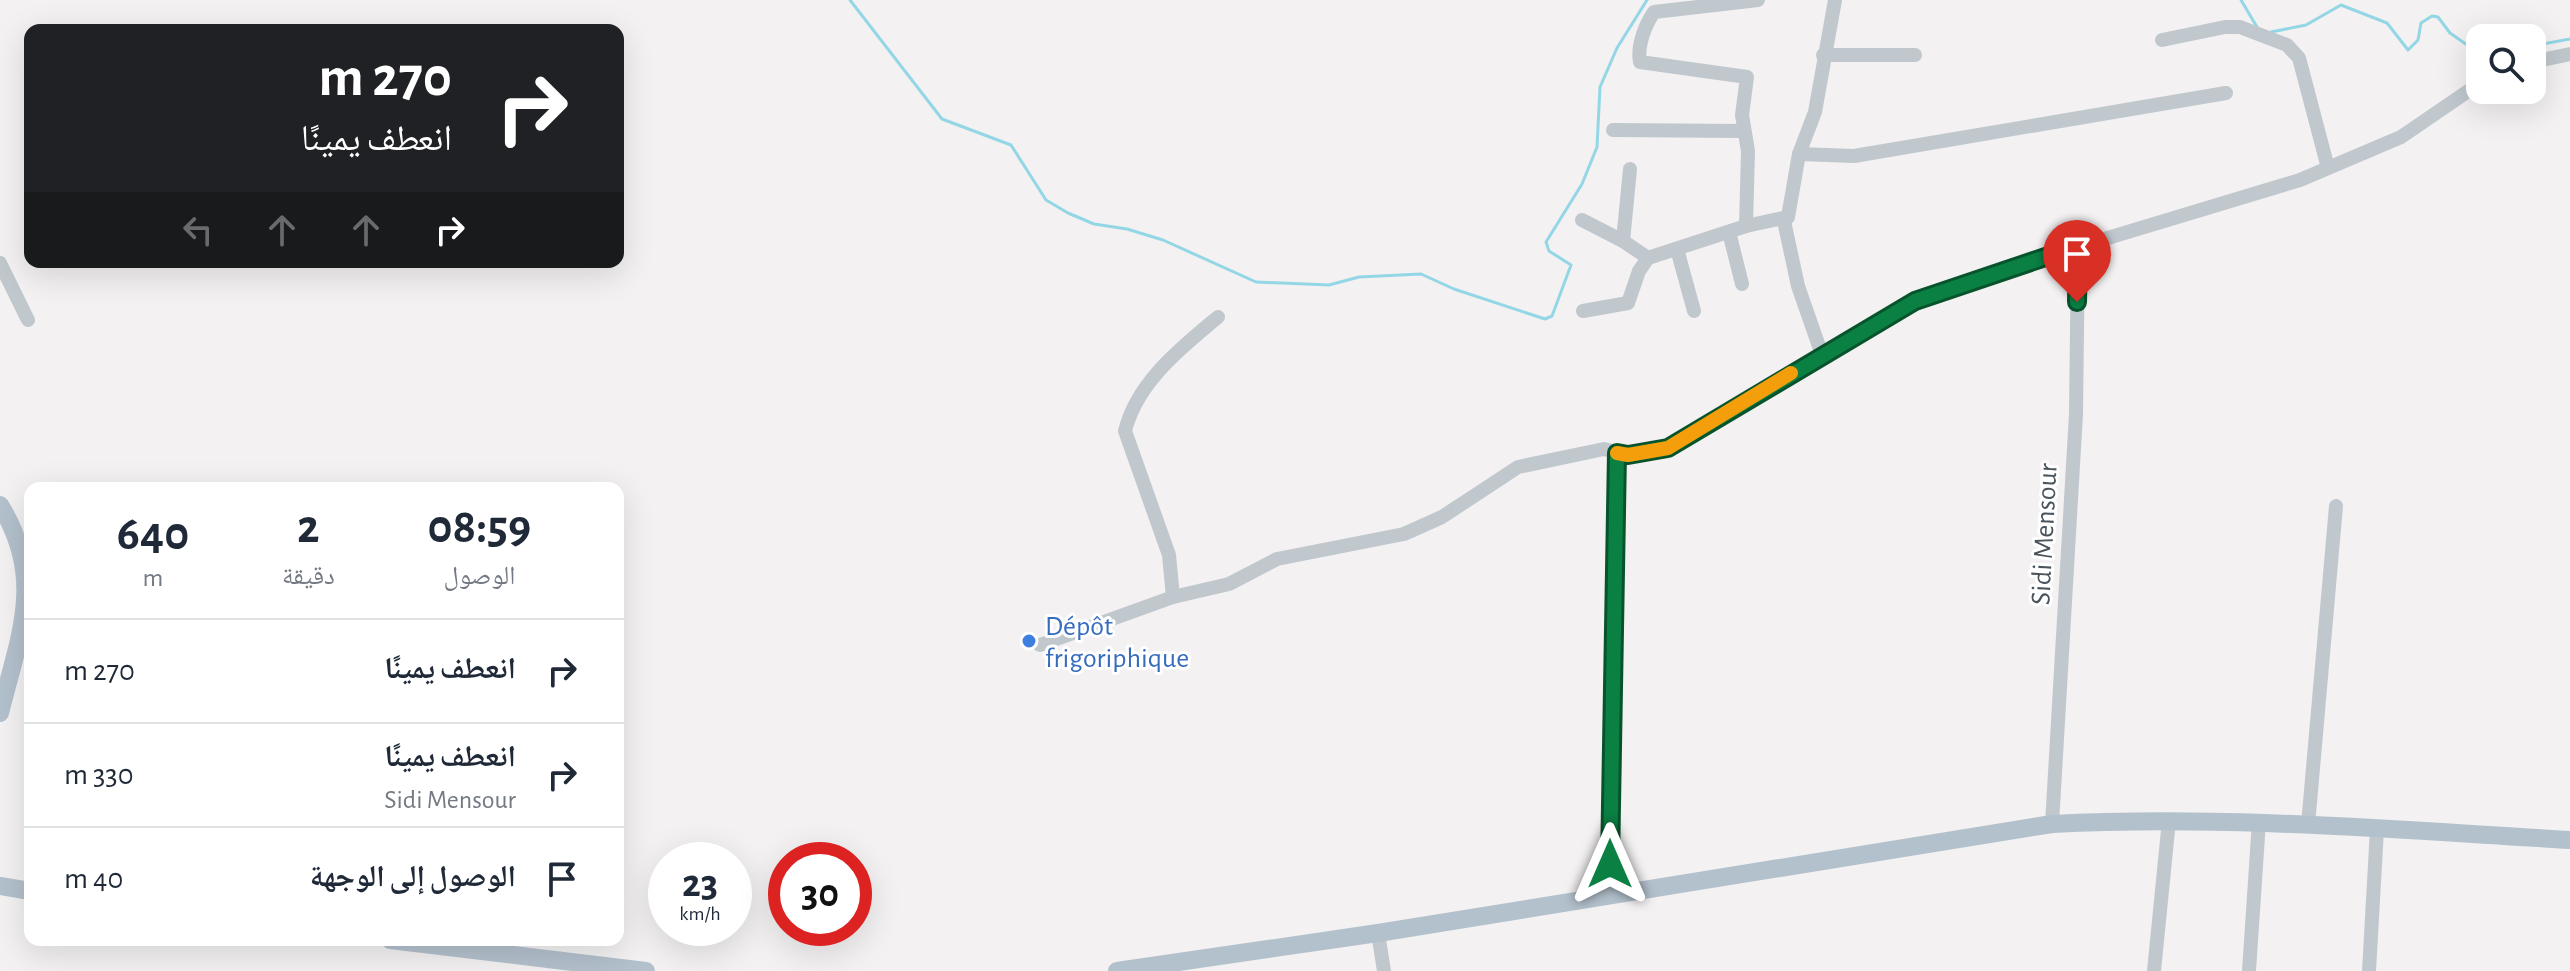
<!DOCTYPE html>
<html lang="ar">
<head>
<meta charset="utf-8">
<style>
  :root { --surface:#fff; --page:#f2f2f3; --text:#1f2937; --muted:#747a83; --line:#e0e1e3 }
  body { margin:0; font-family:"Alegreya Sans","Noto Naskh Arabic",sans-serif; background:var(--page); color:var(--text); direction:rtl; height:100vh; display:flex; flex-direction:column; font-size:30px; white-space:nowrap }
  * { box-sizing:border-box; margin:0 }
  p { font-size:26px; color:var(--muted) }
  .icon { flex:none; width:44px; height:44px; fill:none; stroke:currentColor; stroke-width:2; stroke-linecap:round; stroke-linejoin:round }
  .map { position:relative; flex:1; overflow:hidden; direction:ltr }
  .details { position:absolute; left:24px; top:482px; width:600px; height:464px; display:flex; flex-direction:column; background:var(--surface); border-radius:16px; box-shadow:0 8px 32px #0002; direction:rtl }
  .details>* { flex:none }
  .banner { position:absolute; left:24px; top:24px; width:600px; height:244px; border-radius:16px; box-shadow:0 8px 32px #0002; direction:rtl; background:#202124; color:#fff; overflow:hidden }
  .buttons { position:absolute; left:2466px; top:24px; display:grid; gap:16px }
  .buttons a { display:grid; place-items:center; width:80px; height:80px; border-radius:16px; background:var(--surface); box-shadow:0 8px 32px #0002; font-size:40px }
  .speed { position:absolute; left:648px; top:842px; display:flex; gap:16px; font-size:40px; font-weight:700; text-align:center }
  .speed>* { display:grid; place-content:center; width:104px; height:104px; border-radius:50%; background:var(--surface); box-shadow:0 8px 32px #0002; line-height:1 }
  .speed small { font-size:20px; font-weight:400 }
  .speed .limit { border:12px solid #d22; background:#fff; color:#111 }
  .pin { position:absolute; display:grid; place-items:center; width:68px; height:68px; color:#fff; margin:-82px -34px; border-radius:50% 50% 50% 0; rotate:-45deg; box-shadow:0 0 8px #0007 }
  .pin .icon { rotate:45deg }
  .me { position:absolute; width:88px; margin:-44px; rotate:0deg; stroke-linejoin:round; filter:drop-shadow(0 0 6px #0008) }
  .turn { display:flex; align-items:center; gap:28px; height:168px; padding:0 40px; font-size:36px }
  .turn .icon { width:104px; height:104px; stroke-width:2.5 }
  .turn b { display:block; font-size:56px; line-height:68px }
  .lanes { display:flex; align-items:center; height:76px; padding:0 40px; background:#0003; justify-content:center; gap:40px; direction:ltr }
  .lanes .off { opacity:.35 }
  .eta { display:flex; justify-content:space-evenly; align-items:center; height:136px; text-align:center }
  .eta b { font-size:48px; font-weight:600; line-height:56px }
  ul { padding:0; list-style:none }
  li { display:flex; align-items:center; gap:24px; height:104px; padding:0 40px; border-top:2px solid var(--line) }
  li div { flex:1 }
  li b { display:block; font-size:30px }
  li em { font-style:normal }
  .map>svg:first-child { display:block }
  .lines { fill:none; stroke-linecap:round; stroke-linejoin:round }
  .stream { stroke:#93d7e7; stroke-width:3 }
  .minor { stroke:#c0c8ce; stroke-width:14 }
  .major { stroke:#b3c1cd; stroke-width:18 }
  .route-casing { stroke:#07532c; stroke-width:20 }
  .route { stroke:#0b8043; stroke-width:14 }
  .slow { stroke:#f59e0b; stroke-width:14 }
  .shop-dot { fill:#3f7fe0; stroke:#fff; stroke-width:3 }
  .labels { text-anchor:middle; stroke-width:6; stroke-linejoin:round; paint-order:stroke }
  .street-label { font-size:28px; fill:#4a545d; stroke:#fff }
  .shop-label { font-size:28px; fill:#366cbe; stroke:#fff; text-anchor:start }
</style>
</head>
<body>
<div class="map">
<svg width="2570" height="971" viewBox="0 0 2570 971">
  <rect width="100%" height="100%" fill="#f3f1f1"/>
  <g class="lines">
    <g class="stream">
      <path d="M850,0L942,119L1011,145L1046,200L1068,213L1094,224L1127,229L1163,240L1256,282L1329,285L1359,277L1421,274L1454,289L1545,319L1552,316L1571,265L1549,251L1546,242L1582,184L1597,147L1600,87L1617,48L1647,0"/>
      <path d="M2241,0L2257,27"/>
      <path d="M2271,32L2306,25L2341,5L2387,23L2408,50L2418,40L2421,23L2432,16L2438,17L2450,33L2480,54"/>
      <path d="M2532,46L2570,39"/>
    </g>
    <g class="minor">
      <path d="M2162,40L2225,27H2240L2287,45L2299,58L2328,168"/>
      <path d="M1823,55H1915"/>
      <path d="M2532,62L2570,54"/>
      <path d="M1613,130L1742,131"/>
      <path d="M1799,154L1854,156L2226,93"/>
      <path d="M1582,220L1623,241L1648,258"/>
      <path d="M1784,221L1798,286L1822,355"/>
      <path d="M1746,226L1748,151L1742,115L1747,77L1640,62C1637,46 1645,25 1654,12L1758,0"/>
      <path d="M1729,232L1742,284"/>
      <path d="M1623,241L1630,169"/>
      <path d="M1677,249L1694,311"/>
      <path d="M0,263L28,320"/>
      <path d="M1583,311L1628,303L1639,271L1648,258L1746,226L1788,217L1799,154L1815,112L1835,0"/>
      <path d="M1173,597L1169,555L1125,431C1137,382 1181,348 1218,317"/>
      <path d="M1040,645L1173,597L1229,584L1277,559L1404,534L1442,517L1518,467L1604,449L1628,455L1668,448L1915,301L2005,269L2300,180L2401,137L2480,83"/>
      <path d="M2052,824L2076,414L2078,246"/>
      <path d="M2308,825L2336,506"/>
      <path d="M1609,895L1611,673L1617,453"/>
      <path d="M1378,933L1384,971"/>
      <path d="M2154,971L2169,820"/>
      <path d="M2249,971L2259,821"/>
      <path d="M2369,971L2377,829"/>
    </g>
    <g class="major">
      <path d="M0,505C46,579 19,636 0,713"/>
      <path d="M0,886L30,891"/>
      <path d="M390,940L646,971"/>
      <path d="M1117,971L1378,933L2052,824C2225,815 2397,830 2570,840"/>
    </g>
  </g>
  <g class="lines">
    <g class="route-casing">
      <path id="route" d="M1610,864L1617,453L1628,455L1668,448L1915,301L2078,246L2077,302"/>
    </g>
    <use href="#route" class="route"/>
    <path class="slow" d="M1617,453L1628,455L1668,448L1791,373"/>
  </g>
  <circle class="shop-dot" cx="1029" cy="641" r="8"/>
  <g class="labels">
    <g class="street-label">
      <text transform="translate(2043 534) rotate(-87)" y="10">Sidi Mensour</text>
    </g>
    <g class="shop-label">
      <text x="1045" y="635">Dépôt<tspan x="1045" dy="32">frigoriphique</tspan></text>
    </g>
  </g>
</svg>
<div class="buttons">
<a><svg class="icon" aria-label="search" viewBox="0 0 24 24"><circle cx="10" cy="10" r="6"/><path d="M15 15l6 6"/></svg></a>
</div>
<div class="speed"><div>23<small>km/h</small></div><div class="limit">30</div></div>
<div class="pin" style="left:2077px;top:302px;background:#d93025"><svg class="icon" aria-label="arrive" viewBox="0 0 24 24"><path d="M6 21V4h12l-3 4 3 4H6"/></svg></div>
<svg class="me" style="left:1610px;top:864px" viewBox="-20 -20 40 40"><path d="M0-17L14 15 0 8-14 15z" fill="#0b8043" stroke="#fff" stroke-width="4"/></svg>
<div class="banner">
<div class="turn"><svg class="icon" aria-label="right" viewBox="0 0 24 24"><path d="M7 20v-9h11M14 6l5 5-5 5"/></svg><div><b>270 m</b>انعطف يمينًا</div></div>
<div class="lanes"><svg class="icon off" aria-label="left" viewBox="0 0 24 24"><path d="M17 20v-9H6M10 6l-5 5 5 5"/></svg><svg class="icon off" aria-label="ahead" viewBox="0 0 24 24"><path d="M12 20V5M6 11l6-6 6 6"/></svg><svg class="icon off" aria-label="ahead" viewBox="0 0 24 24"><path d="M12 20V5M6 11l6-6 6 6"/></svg><svg class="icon" aria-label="right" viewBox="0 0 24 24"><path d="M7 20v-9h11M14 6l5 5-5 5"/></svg></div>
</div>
<section class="details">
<div class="eta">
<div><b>08:59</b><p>الوصول</p></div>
<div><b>2</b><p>دقيقة</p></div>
<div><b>640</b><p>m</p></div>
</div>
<ul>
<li><svg class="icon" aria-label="right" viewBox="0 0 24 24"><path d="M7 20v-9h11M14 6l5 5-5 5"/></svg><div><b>انعطف يمينًا</b></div><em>270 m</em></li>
<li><svg class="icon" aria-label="right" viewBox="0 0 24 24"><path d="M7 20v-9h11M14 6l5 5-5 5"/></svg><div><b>انعطف يمينًا</b><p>Sidi Mensour</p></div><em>330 m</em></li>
<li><svg class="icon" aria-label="arrive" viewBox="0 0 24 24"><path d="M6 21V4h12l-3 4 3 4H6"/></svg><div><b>الوصول إلى الوجهة</b></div><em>40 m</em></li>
</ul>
</section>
</div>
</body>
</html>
